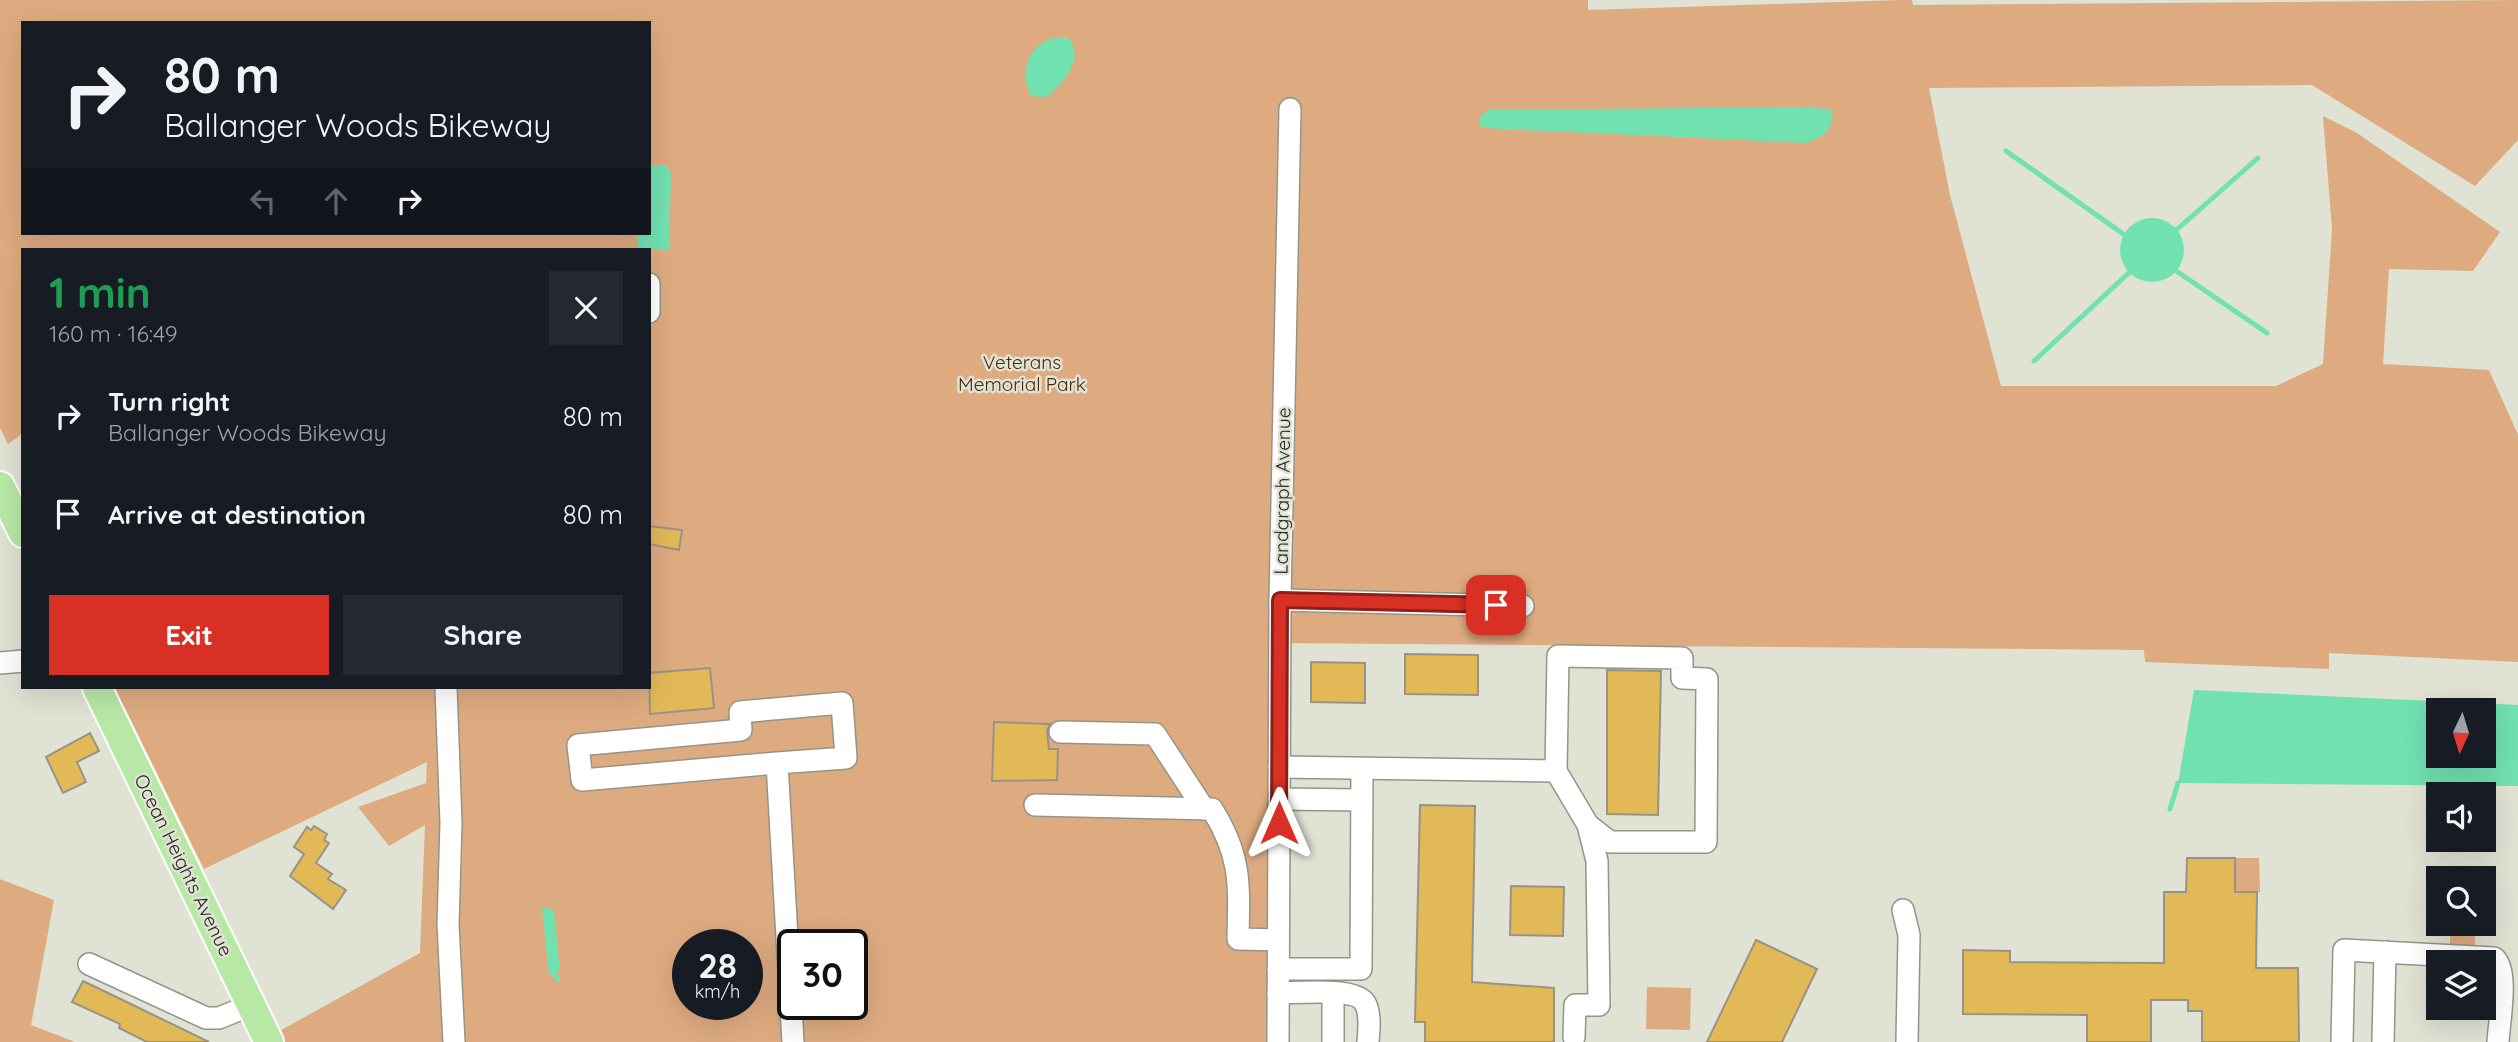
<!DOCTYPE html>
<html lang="en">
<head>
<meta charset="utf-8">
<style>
  :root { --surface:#171b24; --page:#242831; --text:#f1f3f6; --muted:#9ea1a6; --accent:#d93025 }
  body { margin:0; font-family:Quicksand,sans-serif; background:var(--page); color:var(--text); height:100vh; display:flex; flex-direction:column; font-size:26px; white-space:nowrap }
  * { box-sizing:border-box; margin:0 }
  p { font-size:23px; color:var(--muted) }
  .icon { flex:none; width:38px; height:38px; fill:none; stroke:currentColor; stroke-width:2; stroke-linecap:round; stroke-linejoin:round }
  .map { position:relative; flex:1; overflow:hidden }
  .sheet { position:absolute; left:21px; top:248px; width:630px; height:441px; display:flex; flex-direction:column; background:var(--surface); border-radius:0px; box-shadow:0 7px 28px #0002 }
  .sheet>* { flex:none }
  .guide { position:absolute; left:21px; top:21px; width:630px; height:214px; border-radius:0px; box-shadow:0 7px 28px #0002; background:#171b24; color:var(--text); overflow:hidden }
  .needle { width:46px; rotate:184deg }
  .buttons { position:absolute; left:2426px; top:698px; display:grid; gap:14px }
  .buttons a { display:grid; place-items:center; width:70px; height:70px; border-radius:0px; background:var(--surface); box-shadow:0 7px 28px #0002; font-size:35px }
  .speed { position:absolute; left:672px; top:929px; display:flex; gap:14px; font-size:35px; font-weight:700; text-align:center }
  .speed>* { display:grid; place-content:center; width:91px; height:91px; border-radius:50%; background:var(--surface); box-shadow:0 7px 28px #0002; line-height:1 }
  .speed small { font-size:18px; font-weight:400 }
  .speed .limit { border:4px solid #111; border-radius:10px; background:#fff; color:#111 }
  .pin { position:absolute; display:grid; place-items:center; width:60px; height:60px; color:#fff; margin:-30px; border-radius:14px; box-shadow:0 4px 10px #0006 }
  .me { position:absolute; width:77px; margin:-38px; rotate:0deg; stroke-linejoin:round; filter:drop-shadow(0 0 5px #0008) }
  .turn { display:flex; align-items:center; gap:24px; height:147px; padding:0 28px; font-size:32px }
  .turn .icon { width:91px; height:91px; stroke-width:2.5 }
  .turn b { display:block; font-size:49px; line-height:60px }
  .lanes { display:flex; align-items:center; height:66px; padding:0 28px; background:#0003; justify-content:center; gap:35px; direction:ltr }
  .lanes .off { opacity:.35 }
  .round { display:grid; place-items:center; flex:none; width:74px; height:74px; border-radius:0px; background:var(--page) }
  .head { display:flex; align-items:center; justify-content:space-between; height:119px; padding:0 28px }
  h1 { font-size:42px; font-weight:800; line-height:52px; color:#1e9e55 }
  .primary-button { display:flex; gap:14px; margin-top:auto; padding:14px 28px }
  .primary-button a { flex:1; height:80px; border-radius:0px; background:var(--accent); color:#fff; font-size:28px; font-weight:800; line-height:80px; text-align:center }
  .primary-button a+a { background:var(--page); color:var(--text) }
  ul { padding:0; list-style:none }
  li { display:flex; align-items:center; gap:21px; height:98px; padding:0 28px }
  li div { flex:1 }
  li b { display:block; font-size:26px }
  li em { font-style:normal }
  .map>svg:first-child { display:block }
  .green { fill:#deab80; fill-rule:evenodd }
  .water { fill:#71e1b0; fill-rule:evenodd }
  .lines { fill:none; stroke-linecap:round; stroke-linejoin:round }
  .stream { stroke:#71e1b0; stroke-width:5 }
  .building { fill:#e1b956; stroke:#999387; stroke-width:2 }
  .minor-casing { stroke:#939588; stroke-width:24 }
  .major-casing { stroke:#fff; stroke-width:32 }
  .minor { stroke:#fff; stroke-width:21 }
  .major { stroke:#b8e8a6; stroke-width:28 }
  .route-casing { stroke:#8d1f18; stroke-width:18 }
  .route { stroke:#d93025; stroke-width:12 }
  .labels { text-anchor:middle; stroke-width:5; stroke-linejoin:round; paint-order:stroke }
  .park-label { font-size:19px; fill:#47290a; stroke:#e0e2d4 }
  .street-label { font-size:19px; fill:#242520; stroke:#e0e2d4 }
</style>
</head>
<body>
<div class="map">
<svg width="2518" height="1042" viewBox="0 0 2518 1042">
  <rect width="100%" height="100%" fill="#e0e2d4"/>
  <g class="green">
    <path d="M0,0H1588V10L1901,0H1912L1913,5L2518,0V140L2475,186L2312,85L1929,88L1950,195L2001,386H2276L2323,364L2332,229L2323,116L2357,133L2500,232L2473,271L2389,269L2383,364L2489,370L2518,435V662L2329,653V669L2145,662L2144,650L1280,643L1277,1042H269L267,1038L420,953L425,825L389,846L358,807L426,783L427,762L204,869L115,688H649V250H23V433L8,444L0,428ZM23,23H649V233H23ZM688,945H747V1004H688ZM793,945H852V1004H793Z"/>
    <path d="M2235,858H2259L2260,892H2235Z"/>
    <path d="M0,879L54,900L31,1025L75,1042H0Z"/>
    <rect x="2450" y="931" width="25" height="14"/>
    <path d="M1647,987L1691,988L1690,1030L1646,1029Z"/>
  </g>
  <g class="water">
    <path d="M1067,37C1087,55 1063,85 1047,97L1031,96C1016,68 1033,35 1067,37Z"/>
    <path d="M1813,107L1832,110C1833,131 1825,136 1806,143L1481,128L1479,118L1487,110Z"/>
    <path d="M649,165H666L671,173L669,249L638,250V233H649Z"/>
    <circle cx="2152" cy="250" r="32"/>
    <path d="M2194,690L2518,705V786L2178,783ZM2483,710V756H2438V710Z"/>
    <path d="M542,908L554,909L560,971L549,975Z"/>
  </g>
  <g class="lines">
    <g class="stream">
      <path d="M2006,151L2129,238"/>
      <path d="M2173,233L2258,158"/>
      <path d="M2172,268L2267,333"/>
      <path d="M2034,361L2134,268"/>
      <path d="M2170,809L2178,783"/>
      <path d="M554,974L558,979"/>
    </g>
  </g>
  <g class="building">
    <path d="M649,526L682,530L679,550L649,544Z"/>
    <path d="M1405,654L1478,655V695L1405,694Z"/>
    <path d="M1311,662L1365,663V703L1311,702Z"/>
    <path d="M710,668L714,708L650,714L649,673Z"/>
    <path d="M1607,670L1661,671L1658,815L1607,814Z"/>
    <path d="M994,722L1050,724L1047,731L1049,749H1058L1057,780L992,781Z"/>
    <path d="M90,733L99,751L77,762L86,782L63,793L46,757Z"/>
    <path d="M1420,805L1475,806L1472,982L1554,988V1042H1425V1022H1415Z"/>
    <path d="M314,826L327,834L324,840L329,843L316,863L332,874L328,879L346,890L333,909L290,876L304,854L294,847L307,827L311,830Z"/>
    <path d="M2187,858H2235V892H2257L2256,968H2298L2299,1042H2202V1011H2188V1000H2151V1042H2087V1015L1963,1014V950L2010,951V962L2164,963V892H2186Z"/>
    <path d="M1511,886L1564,887L1563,936L1510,935Z"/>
    <path d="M1756,940L1817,969L1782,1042H1707Z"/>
    <path d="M83,981L135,1006L209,1042H147L119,1028L120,1024L72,1002Z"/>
  </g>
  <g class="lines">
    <g class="minor-casing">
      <g id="minor">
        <path d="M649,284V312"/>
        <path d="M1280,600L1523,606"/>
        <path d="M1558,656L1682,658V678L1707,679L1706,842H1610L1588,825L1556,771Z"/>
        <path d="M0,663L23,661"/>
        <path d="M446,688L451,823L448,924L454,1042"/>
        <path d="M1060,732L1155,734L1204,809"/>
        <path d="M777,763L582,780L578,745L741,730L740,712L842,703L846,758L777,763L793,1042"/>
        <path d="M1279,767L1556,771"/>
        <path d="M1279,799L1362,800"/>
        <path d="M1035,805L1212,809C1242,857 1239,885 1238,939L1278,940"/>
        <path d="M1903,910L1909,935L1907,1042"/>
        <path d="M89,964L206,1018H219L251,1005"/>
        <path d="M1278,969H1361L1362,769"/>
        <path d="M1278,993C1296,993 1356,987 1365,1003C1371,1014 1369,1030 1368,1042"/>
        <path d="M1574,1037L1575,1005H1599L1597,861L1588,825"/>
        <path d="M1278,1042L1280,600L1290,109"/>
        <path d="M1333,1042V993"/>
        <path d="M2342,1042L2344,950L2494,958C2509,969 2499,1023 2498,1042"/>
        <path d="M2383,1042L2385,952"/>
      </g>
    </g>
    <g class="major-casing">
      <g id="major">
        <path d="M0,486L23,533"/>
        <path d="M97,688L269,1042"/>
      </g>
    </g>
    <use href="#minor" class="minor"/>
    <use href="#major" class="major"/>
  </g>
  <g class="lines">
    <g class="route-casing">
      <path id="route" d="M1279,823L1280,600L1496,605"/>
    </g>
    <use href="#route" class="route"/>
  </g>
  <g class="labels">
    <g class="park-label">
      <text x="1022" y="369">Veterans<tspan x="1022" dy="22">Memorial Park</tspan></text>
    </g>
    <g class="street-label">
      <text transform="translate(1282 491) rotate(-89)" y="7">Landgraph Avenue</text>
      <text transform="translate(184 865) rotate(64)" y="7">Ocean Heights Avenue</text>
    </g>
  </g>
</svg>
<div class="buttons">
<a><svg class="needle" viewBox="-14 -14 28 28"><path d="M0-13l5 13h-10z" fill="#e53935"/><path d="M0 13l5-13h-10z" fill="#9ea1a6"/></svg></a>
<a><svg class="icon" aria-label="sound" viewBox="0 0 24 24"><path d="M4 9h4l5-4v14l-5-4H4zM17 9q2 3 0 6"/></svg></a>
<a><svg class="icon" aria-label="search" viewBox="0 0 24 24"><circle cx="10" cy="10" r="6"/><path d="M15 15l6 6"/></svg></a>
<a><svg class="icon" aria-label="layers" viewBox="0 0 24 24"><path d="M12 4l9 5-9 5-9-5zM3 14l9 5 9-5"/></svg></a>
</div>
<div class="speed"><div>28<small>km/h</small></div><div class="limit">30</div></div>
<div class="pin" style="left:1496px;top:605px;background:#d93025"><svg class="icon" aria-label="arrive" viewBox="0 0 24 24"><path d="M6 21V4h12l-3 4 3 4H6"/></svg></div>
<svg class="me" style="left:1279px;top:823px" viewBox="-20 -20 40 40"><path d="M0-17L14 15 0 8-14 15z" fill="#d93025" stroke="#fff" stroke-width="4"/></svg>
<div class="guide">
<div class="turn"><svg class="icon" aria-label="right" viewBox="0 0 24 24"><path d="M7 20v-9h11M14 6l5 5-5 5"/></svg><div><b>80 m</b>Ballanger Woods Bikeway</div></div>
<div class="lanes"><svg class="icon off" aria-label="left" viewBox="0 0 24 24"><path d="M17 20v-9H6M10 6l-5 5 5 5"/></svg><svg class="icon off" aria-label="ahead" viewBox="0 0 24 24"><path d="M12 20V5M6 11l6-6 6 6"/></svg><svg class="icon" aria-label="right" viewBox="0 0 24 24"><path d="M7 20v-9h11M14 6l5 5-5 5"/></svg></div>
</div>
<section class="sheet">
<div class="head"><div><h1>1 min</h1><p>160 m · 16:49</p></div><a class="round"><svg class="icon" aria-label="close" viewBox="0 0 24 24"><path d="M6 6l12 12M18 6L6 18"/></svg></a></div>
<ul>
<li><svg class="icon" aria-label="right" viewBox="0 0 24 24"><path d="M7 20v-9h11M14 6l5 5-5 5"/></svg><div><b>Turn right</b><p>Ballanger Woods Bikeway</p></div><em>80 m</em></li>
<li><svg class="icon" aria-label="arrive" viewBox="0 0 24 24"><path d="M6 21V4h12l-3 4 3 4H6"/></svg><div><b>Arrive at destination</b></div><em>80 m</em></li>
</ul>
<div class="primary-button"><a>Exit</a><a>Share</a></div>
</section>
</div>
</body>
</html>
